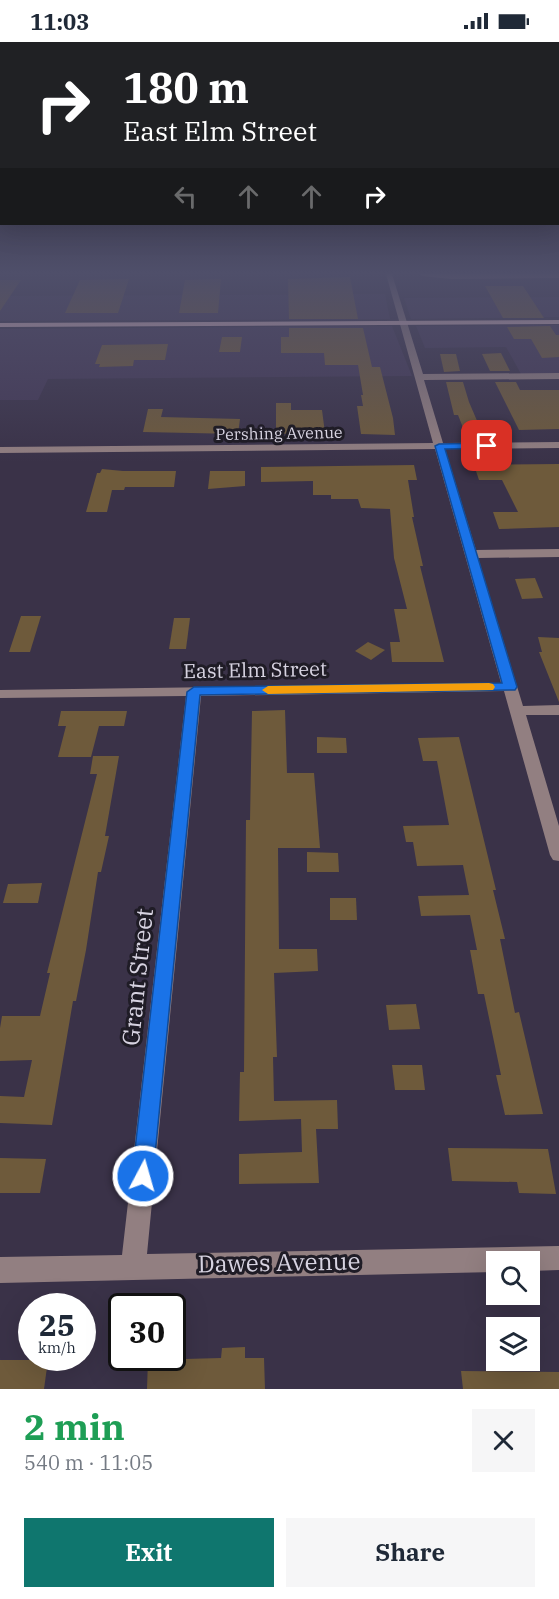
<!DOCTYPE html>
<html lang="en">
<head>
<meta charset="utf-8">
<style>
  :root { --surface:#fff; --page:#f6f6f7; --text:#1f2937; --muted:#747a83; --accent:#0f766e }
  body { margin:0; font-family:"IBM Plex Serif",serif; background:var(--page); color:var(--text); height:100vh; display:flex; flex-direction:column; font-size:22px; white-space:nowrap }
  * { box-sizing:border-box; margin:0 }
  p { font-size:20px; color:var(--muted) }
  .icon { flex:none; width:33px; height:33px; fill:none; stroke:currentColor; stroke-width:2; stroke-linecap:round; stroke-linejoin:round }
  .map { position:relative; height:1347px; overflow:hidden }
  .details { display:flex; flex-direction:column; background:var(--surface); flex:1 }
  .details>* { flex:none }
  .hud { position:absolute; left:0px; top:0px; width:560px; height:183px; box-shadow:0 6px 24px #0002; background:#202124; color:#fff; overflow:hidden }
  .tools { position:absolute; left:486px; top:1209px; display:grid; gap:12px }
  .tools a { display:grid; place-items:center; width:54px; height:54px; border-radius:0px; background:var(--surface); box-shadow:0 6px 24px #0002; font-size:30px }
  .speed { position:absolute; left:18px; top:1251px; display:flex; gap:12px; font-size:30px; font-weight:700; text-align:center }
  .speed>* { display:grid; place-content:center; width:78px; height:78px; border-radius:50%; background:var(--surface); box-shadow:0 6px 24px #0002; line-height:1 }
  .speed small { font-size:15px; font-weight:400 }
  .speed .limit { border:3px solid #111; border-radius:9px; background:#fff; color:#111 }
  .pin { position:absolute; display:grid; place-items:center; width:51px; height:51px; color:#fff; margin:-26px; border-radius:12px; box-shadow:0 3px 9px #0006 }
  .me { position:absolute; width:66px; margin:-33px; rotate:6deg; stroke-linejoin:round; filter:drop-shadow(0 0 4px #0008) }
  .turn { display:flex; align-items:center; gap:21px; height:126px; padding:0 24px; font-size:27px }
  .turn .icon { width:78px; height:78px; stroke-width:2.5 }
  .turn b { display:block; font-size:42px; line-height:51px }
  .lanes { display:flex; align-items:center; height:57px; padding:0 24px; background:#0003; justify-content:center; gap:30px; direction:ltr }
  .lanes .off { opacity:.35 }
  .round { display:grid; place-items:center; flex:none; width:63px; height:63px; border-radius:0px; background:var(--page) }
  .head { display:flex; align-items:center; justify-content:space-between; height:102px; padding:0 24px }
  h1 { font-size:36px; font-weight:700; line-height:45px; color:#1e9e55 }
  .button { display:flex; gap:12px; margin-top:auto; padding:12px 24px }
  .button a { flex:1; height:69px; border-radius:0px; background:var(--accent); color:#fff; font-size:24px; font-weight:700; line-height:69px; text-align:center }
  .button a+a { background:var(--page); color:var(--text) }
  .status { display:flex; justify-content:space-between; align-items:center; height:42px; padding:0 30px; background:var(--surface); direction:ltr }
  .status svg { height:16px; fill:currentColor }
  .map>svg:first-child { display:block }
  .built { fill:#443956 }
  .building { fill:#6e5a3b }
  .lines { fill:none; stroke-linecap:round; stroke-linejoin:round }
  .minor { fill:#927f81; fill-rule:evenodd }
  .major { fill:#eec7cc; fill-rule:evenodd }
  .route { fill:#1a73e8; stroke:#114b97; stroke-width:1.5 }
  .slow { fill:#f59e0b }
  .labels { text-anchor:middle; stroke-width:6; stroke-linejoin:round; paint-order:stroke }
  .far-street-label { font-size:16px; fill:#d7d3e1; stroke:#1f1c26 }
  .street-label { font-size:20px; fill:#d7d3e1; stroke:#1f1c26 }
  .near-street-label { font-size:24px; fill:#d7d3e1; stroke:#1f1c26 }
</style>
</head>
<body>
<div class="status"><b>11:03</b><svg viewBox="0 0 49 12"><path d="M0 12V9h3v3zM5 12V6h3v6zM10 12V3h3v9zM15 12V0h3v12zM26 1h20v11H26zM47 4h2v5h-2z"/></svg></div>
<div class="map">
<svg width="559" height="1347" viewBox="0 0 559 1347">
  <rect width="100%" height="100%" fill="#3a3248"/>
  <g class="built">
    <path d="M385,252L390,277L0,279V254Z"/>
    <path d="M559,255V275L411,277L404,256Z"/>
    <path d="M559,283V331L521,332L506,305L425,306L416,284Z"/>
    <path d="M392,284L412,334L48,337L38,358H0V287Z"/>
  </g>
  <g class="building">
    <path d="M350,235L358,277H289L288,237Z"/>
    <path d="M129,237L118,271H65L80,238Z"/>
    <path d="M221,237L218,271H179L185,238Z"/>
    <path d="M0,238H21L0,269Z"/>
    <path d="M485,244H523L544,276H503Z"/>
    <path d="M550,284L556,293H559V315L542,316L531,297H514L507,285Z"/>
    <path d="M289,286H363L372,325H380L393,376L395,393L361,392L357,364H363L361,353H363L358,323H325L324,311H281V295H289Z"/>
    <path d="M222,295H242L240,310H219Z"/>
    <path d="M168,302L165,318H134L133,324L99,325L100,322H95L102,303Z"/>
    <path d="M501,311L510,329H490L482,312Z"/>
    <path d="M440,312H456L460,329L444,330Z"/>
    <path d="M446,340H463L469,360L481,388H464L458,373H454Z"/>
    <path d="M495,340H516L520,348H559V387L519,388Z"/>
    <path d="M276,361H291V368H322L325,391L276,392Z"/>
    <path d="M148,367H163L161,375L240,377L238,392L143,390Z"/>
    <path d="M559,422V485L499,487L493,470H518L502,438H479L474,423Z"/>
    <path d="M414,423L417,438H408L414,475H412L423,524H420L444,620H392L390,600H400L394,567H407L394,516L390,467L361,466L358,457H331V453H313V439L261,440V425Z"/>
    <path d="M102,427L123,429H176L174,445H125L124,448H112L107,470H86L97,431H100Z"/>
    <path d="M210,429H245V444L208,447Z"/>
    <path d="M535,536L543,556L522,557L515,537Z"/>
    <path d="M21,574H41L30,610H9Z"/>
    <path d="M174,576H190L186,607H169Z"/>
    <path d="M538,595L559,596V660L539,610H542Z"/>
    <path d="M368,600L385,608L371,618L355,609Z"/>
    <path d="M285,668L287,731H314L320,806H278L279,907H317L318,929L274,931L277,1015H273L274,1059L337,1058L338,1087H316L319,1141L239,1142V1112L302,1110L301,1077L239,1079L240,1030H244L246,778H250L252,669Z"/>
    <path d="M61,669H127L124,684H99L91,715H58L66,684H58Z"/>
    <path d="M317,695L346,696L347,711H317Z"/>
    <path d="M459,695L496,848H493L505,897H500L515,971L519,970L543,1072L505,1073L496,1033H501L484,952H478L470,908H477L470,873L421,874L418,854L469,853L463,823L417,824L413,800H406L403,784L449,783L437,719H423L418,696Z"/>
    <path d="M93,714H119L105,794H109L101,830H98L86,908L76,959H73L52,1083L0,1081V1054L24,1055L32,1018L0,1019V986L2,974H40L50,931H47L97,732H90Z"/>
    <path d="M307,810L338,811L339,830H307Z"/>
    <path d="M42,841L38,861H3L8,842Z"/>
    <path d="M330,856H356L357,878H330Z"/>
    <path d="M416,962L420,987L389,988L386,963Z"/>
    <path d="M392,1023H422L425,1048H395Z"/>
    <path d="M448,1106L548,1107L556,1152L519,1151L517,1140L452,1139Z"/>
    <path d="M0,1116L46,1117L40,1151H0Z"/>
    <path d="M245,1305V1316H264L265,1347H147L148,1318L221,1316L222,1306Z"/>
    <path d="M0,1318H48L44,1347H0Z"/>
    <path d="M461,1329L559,1330V1347H463Z"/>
  </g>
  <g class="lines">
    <g class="minor">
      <path d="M386,232H392L423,332L559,331V337L424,338L443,401L559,400V406L445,407L476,508L559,507V515L478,516L523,664L559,663V673H526L559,784V819L553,818L550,813L504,649L201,654L147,1212L559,1204V1228L530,1229V1220H496V1230L0,1241V1215L122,1213L186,654L0,656V648L501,641L435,407L0,411V405L433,401Z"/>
      <path d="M419,232H559V236L451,237L422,234Z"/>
    </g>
    <path class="major" d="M559,278V282L0,285V281Z"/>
  </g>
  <linearGradient id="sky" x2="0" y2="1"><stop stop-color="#201c28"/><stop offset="0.55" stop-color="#4f4f6a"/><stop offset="1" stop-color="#4f4f6a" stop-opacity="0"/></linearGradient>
  <rect width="559" height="420" fill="url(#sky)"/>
  <path class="route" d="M487,401L492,404L490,406L445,407L517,645L515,648L200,653L153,1134L150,1141L143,1144L135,1141L132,1134L187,650L194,645L502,641L435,404L439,402Z"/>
  <path class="slow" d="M489,641L493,642L495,645L493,648L268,652L262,648L268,644Z"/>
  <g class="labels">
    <g class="far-street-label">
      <text transform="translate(279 391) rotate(-1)" y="6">Pershing Avenue</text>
    </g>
    <g class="street-label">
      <text transform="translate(255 628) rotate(-1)" y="7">East Elm Street</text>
    </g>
    <g class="near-street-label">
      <text transform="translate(138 935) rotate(-84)" y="8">Grant Street</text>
      <text transform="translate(279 1221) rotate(-1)" y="8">Dawes Avenue</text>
    </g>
  </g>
</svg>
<div class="tools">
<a><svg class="icon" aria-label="search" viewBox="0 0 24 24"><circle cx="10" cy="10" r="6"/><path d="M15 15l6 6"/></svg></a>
<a><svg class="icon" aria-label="layers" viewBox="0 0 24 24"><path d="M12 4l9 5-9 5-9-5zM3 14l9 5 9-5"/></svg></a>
</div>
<div class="speed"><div>25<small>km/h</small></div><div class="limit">30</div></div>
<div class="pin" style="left:487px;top:404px;background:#d93025"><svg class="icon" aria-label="arrive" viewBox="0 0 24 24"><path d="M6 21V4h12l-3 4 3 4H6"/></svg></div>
<svg class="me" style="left:143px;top:1134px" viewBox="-20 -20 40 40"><circle r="17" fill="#1a73e8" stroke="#fff" stroke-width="3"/><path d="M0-11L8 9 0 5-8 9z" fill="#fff"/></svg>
<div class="hud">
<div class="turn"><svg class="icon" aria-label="right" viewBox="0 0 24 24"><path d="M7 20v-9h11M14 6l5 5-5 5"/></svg><div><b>180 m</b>East Elm Street</div></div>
<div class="lanes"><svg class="icon off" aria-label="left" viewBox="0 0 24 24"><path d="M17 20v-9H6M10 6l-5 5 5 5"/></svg><svg class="icon off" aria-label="ahead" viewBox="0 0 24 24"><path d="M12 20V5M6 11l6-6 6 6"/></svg><svg class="icon off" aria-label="ahead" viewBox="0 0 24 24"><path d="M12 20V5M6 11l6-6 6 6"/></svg><svg class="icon" aria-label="right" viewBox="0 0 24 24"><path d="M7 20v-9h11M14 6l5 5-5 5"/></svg></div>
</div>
</div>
<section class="details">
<div class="head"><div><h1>2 min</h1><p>540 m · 11:05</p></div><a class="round"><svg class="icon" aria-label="close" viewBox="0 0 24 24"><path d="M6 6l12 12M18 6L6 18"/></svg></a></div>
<div class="button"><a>Exit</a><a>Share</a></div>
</section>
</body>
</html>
